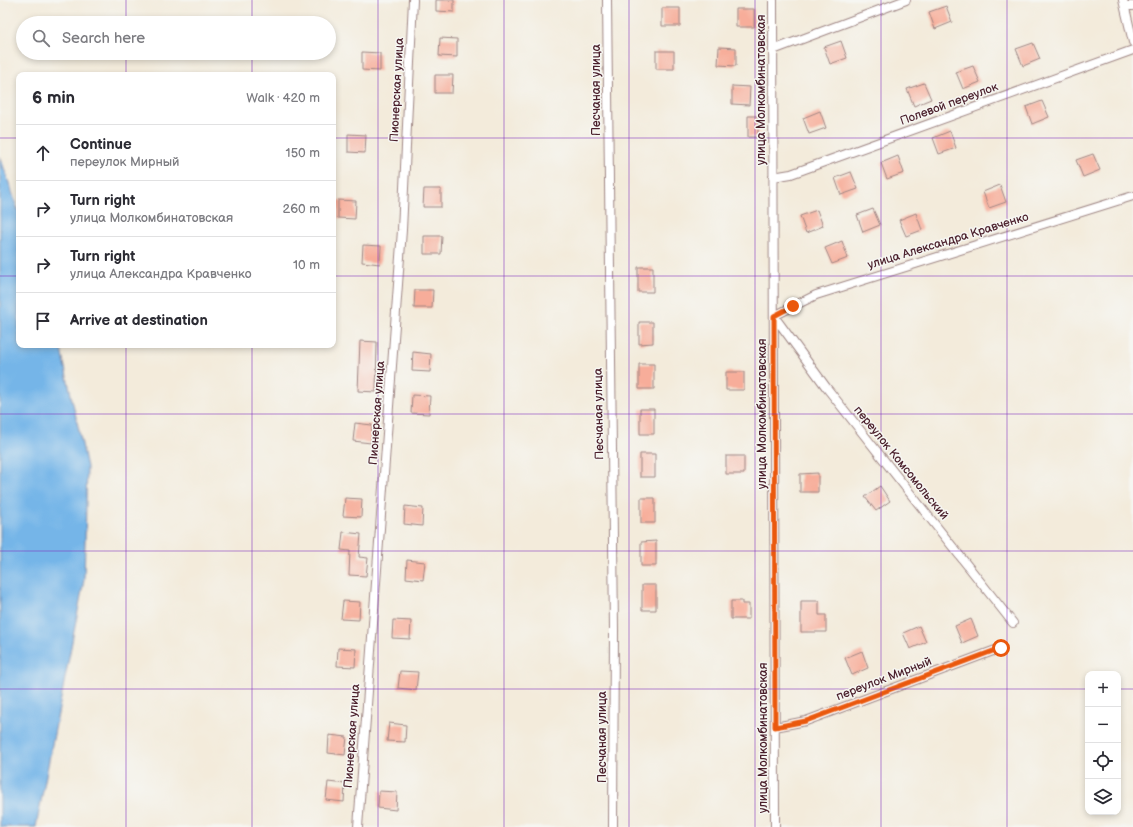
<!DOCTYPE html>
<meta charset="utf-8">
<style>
:root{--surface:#fff;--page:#f2f2f3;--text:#2b2b33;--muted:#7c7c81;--line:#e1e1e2}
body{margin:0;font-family:"Balsamiq Sans",sans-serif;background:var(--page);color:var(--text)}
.controls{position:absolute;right:12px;bottom:12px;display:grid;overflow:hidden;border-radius:8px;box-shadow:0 2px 6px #0003}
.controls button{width:36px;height:36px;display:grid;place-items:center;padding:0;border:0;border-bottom:1px solid var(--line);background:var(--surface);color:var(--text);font:20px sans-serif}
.stop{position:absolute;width:12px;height:12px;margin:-9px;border:3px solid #ea580c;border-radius:50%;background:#fff}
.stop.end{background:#ea580c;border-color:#fff;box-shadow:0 1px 4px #0008}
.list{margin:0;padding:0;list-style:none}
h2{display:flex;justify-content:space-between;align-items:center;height:52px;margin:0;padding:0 16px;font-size:17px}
h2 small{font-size:13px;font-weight:400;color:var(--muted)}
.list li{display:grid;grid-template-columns:26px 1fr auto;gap:12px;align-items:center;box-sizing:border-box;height:56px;padding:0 16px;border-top:1px solid var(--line)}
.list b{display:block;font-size:15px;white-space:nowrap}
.list p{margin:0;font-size:13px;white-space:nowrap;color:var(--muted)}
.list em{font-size:13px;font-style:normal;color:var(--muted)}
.icon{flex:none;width:22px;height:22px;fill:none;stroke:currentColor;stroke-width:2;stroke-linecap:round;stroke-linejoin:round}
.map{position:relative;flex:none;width:1133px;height:827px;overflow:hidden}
.search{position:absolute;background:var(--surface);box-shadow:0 2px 6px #0003;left:16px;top:16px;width:320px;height:44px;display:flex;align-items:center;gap:10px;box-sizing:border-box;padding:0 14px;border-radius:22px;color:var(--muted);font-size:15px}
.panel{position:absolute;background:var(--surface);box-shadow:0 2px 6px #0003;left:16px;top:72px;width:320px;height:276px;border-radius:8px}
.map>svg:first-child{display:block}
.water{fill:#74b5e8;stroke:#5f6a8a}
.building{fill:#f7ad9a}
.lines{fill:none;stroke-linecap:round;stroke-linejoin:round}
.minor-casing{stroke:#9e8583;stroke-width:10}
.minor{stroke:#fff;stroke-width:8}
.route{stroke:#ea580c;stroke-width:5}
.grid{fill:none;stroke:#7b2cbf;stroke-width:1;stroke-opacity:0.55}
.labels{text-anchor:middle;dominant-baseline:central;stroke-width:3;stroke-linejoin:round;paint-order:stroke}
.street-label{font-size:12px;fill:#4a1f2b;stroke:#f6f6f2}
</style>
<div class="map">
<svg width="1133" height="827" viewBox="0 0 1133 827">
<rect width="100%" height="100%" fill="#f6f6f2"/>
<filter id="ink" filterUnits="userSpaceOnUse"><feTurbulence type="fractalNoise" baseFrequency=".025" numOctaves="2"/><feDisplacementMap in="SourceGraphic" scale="8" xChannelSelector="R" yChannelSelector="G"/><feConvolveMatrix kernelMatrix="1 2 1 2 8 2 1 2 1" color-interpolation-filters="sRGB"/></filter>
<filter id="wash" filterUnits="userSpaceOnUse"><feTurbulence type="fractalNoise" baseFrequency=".012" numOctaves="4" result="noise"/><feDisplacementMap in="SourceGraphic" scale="16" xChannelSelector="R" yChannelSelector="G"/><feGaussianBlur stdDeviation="0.9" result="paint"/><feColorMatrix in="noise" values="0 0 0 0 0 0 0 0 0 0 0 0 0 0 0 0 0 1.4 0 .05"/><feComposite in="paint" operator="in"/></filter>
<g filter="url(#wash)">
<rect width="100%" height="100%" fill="#f3ebdb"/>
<path class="water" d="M0 156 19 213V345H60L87 467 84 580 36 827H0Z"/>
<g id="blocks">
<path class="building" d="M436 0H454V12L436 11Z
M946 6 952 22 935 29 929 12Z
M662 8H680V26H662Z
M736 9H754V27H736Z
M440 38 457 39V57L439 56Z
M841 41 847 58 830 64 824 47Z
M1033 43 1040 59 1023 66 1016 49Z
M719 47 736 48V66L718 65Z
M656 51H674V69H656Z
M362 52 380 53V71L362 70Z
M973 66 980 82 963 89 956 72Z
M435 75H453L452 93H435Z
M924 83 931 99 914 106 907 89Z
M732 86 750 87 749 105 732 104Z
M1042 101 1049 117 1032 124 1026 107Z
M820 111 826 128 809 134 803 118Z
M748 116H758V137H748Z
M950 131 956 148 939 154 933 138Z
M348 134 366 135 365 153 348 152Z
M1093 154 1100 170 1083 177 1076 160Z
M898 156 904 173 887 179 881 163Z
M851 172 858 189 841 195 835 178Z
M1000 185 1006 202 989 208 983 192Z
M424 189H441V207H423Z
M338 200 356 201 355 219 338 218Z
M873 209 880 225 863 232 857 215Z
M817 210 823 226 806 233 800 216Z
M916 213 922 230 906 236 899 220Z
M424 236H442L441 254H424Z
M842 241 848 258 832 264 825 248Z
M363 245 381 246 380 264 362 262Z
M638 267H653V292H638Z
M415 290H433L432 308H414Z
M639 322H653V343L639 344Z
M360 341 377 342 376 392 358 391Z
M413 352 431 354 430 372 412 371Z
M639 364H654V389H639Z
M726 372H744V390H726Z
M412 395 430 396 429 414 411 413Z
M640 409H654V434H640Z
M355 423 372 425 371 443 353 441Z
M640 454H655V477H640Z
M726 456H744V474H726Z
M818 473V492H800V474Z
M880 486 890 501 876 511 865 497Z
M345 498 362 499 361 517 343 516Z
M641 498H655V523H641Z
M405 506 423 508 422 526 404 524Z
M343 532 361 534 359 557 368 558 366 576 349 575 350 551 341 550Z
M656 541V566H641V542Z
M407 560 425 562 423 580 406 578Z
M642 585H656V610H642Z
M343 601 360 602 359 620 341 619Z
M731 601H742V604H749V619H731Z
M801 601H819V615H826V632H801Z
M971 619 978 636 962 643 955 626Z
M393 620 411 621 410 639 392 638Z
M919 626 926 642 910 649 903 633Z
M338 648 356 649 355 667 337 666Z
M862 651 868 668 852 675 845 658Z
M400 671 418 672 416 690 398 688Z
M389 723 406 725 405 742 387 741Z
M329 735 347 737 345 755 328 753Z
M328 782 345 784 344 802 326 800Z
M379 791 397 792 396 810 378 808Z"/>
</g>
</g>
<g filter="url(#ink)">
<use href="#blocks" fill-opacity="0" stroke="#9e8583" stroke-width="1"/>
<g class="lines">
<g class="minor-casing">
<path id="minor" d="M607 0 614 630 613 827
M773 0 775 827
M1123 0 1133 42
M1125 6H1133
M773 50 906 0
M773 177 791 174 1133 50
M1013 623 826 387 774 316 816 295 1133 196
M775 727 806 721 1001 648
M358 827 402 230 413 0"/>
</g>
<use href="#minor" class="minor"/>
</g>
</g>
<g class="lines" filter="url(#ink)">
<path class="route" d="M793 306 774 316 775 727 806 721 1001 648"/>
</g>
<path class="grid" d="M126 0V23M252 0V23M378 0V827M504 0V827M629 0V827M755 0V827M881 0V827M1007 0V827M126 53V75M252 53V75M0 138H19M333 138H1133M0 276H19M333 276H1133M126 345V827M252 345V827M0 414H1133M0 551H1133M0 689H1088M1118 689H1133"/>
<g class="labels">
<g class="street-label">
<text transform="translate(397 90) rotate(-87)">Пионерская улица</text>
<text transform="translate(596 90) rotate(-90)">Песчаная улица</text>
<text transform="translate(761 90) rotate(-90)">улица Молкомбинатовская</text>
<text transform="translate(949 104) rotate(-20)">Полевой переулок</text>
<text transform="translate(948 241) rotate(-17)">улица Александра Кравченко</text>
<text transform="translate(377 413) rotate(-86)">Пионерская улица</text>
<text transform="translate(599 414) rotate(-91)">Песчаная улица</text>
<text transform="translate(762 414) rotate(-90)">улица Молкомбинатовская</text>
<text transform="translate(901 463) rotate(51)">переулок Комсомольский</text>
<text transform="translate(884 679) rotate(-21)">переулок Мирный</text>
<text transform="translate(352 736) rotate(-86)">Пионерская улица</text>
<text transform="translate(602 737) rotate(-90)">Песчаная улица</text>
<text transform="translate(763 738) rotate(-90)">улица Молкомбинатовская</text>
</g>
</g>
</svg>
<div class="controls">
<button>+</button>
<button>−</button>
<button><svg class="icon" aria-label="locate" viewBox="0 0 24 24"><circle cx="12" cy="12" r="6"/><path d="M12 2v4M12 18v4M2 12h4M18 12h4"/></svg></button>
<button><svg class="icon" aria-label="layers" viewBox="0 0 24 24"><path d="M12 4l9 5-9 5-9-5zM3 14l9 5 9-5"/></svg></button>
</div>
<div class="stop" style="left:1001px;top:648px"></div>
<div class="stop end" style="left:793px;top:306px"></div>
<div class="search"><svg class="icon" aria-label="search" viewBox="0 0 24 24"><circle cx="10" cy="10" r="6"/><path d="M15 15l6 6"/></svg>Search here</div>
<section class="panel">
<h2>6 min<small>Walk · 420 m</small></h2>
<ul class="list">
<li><svg class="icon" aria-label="ahead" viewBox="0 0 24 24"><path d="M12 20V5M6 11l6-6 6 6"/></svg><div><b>Continue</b><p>переулок Мирный</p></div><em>150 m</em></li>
<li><svg class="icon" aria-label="right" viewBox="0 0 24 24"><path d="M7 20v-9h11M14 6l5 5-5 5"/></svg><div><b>Turn right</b><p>улица Молкомбинатовская</p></div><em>260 m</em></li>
<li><svg class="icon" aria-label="right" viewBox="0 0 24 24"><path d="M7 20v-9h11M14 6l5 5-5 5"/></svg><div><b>Turn right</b><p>улица Александра Кравченко</p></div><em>10 m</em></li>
<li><svg class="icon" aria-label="arrive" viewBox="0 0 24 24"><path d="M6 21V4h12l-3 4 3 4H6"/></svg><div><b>Arrive at destination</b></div></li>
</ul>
</section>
</div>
